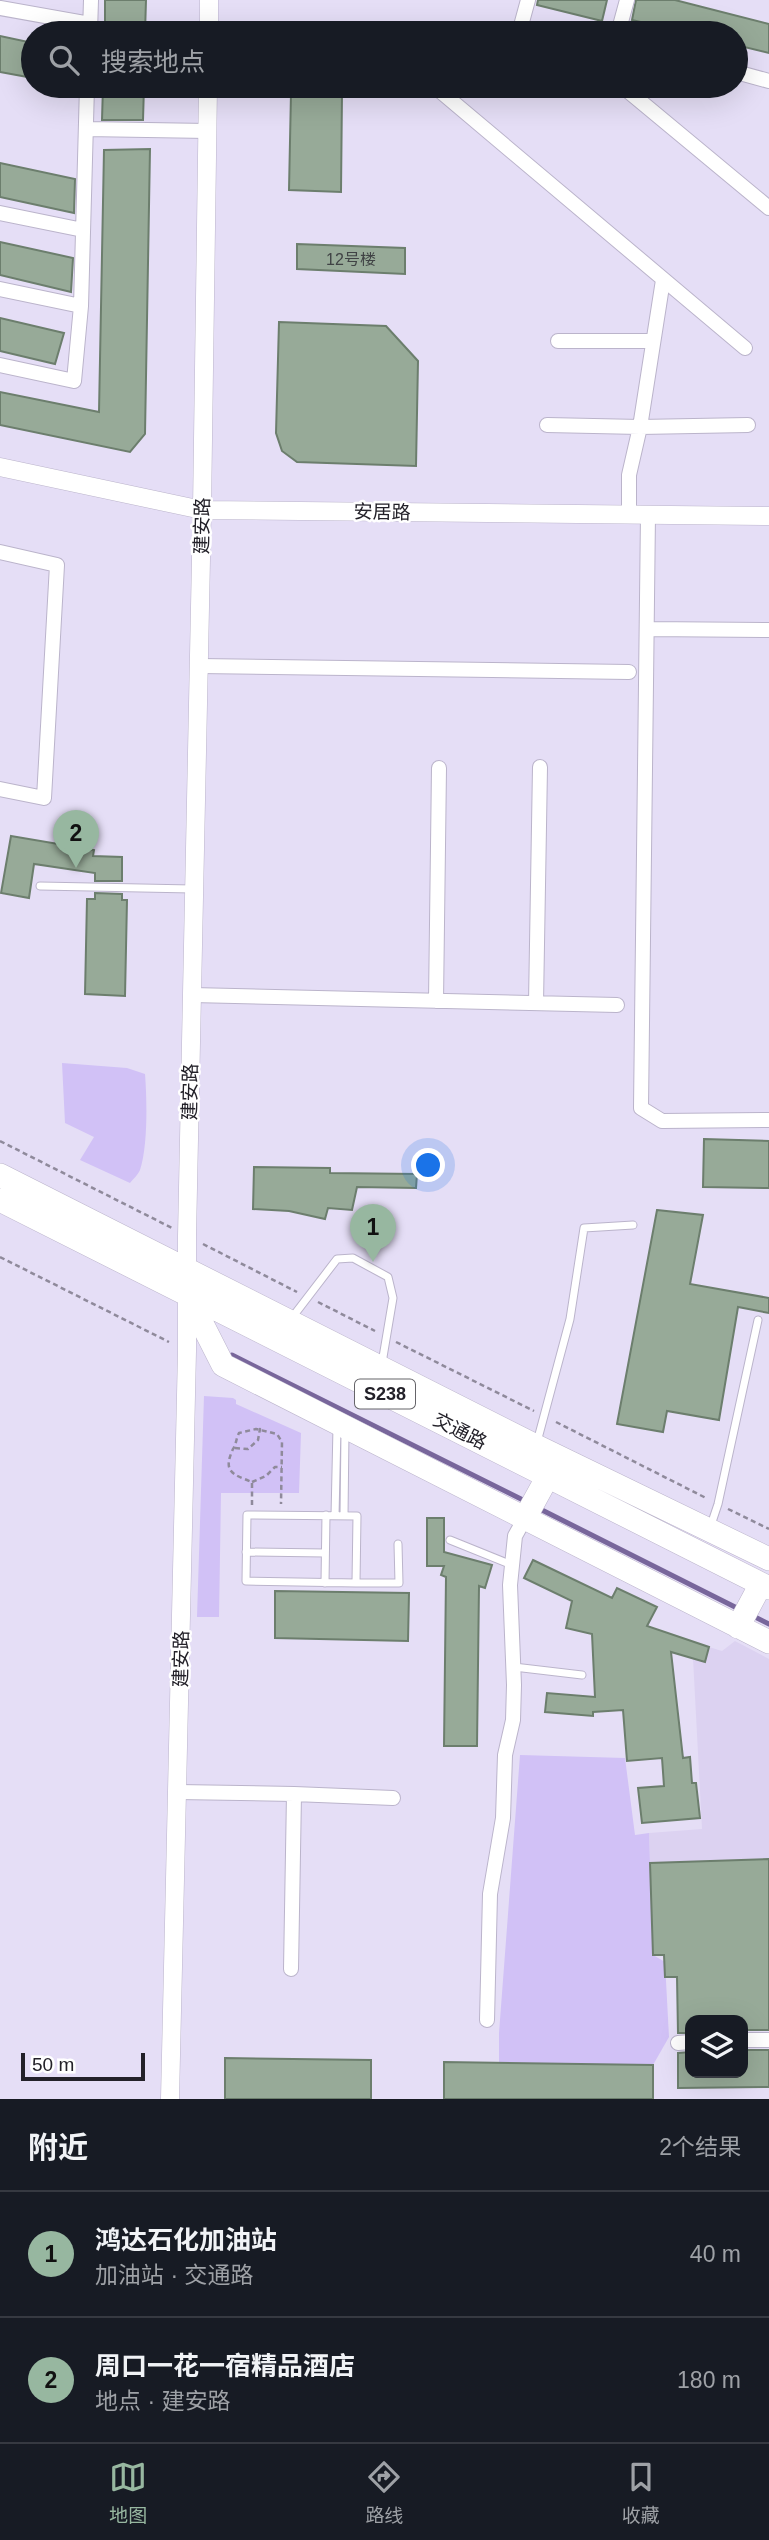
<!DOCTYPE html>
<html lang="zh">
<meta charset="utf-8">
<style>
:root{--surface:#171b24;--page:#242831;--text:#f1f3f6;--muted:#9ea1a6;--line:#363941;--accent:#97b7a0}
body{margin:0;font-family:Helvetica,"Noto Sans SC",sans-serif;background:var(--page);color:var(--text)}
.controls{position:absolute;right:21px;bottom:21px;display:grid;overflow:hidden;border-radius:14px;box-shadow:0 7px 28px #0002}
.controls button{width:63px;height:63px;display:grid;place-items:center;padding:0;border:0;border-bottom:2px solid var(--line);background:var(--surface);color:var(--text);font:35px sans-serif}
.scale{position:absolute;left:21px;bottom:18px;width:124px;box-sizing:border-box;padding-left:7px;border:4px solid #232129;border-top:0;font-size:19px;line-height:24px;white-space:nowrap;color:#232129;-webkit-text-stroke:5px #fff;paint-order:stroke}
.you{position:absolute;left:429px;top:1166px;width:24px;height:24px;margin:-18px;border:5px solid #fff;border-radius:50%;background:#1a73e8;box-shadow:0 0 0 10px #1a73e833}
.badge{display:grid;place-items:center;width:46px;height:46px;border-radius:50%;background:var(--accent);color:#111;font-size:23px;font-weight:700}
.pin{position:absolute;translate:-50% -58px;filter:drop-shadow(0 2px 4px #0008)}
.pin::after{content:'';position:absolute;top:37px;width:24px;height:21px;background:inherit;clip-path:polygon(0 0,100% 0,50% 100%)}
.list{margin:0;padding:0;list-style:none}
h2{display:flex;justify-content:space-between;align-items:center;height:91px;margin:0;padding:0 28px;font-size:30px}
h2 small{font-size:23px;font-weight:400;color:var(--muted)}
.list li{display:grid;grid-template-columns:46px 1fr auto;gap:21px;align-items:center;box-sizing:border-box;height:126px;padding:0 28px;border-top:2px solid var(--line)}
.list b{display:block;font-size:26px;white-space:nowrap}
.list p{margin:0;font-size:23px;white-space:nowrap;color:var(--muted)}
.list em{font-size:23px;font-style:normal;color:var(--muted)}
.icon{flex:none;width:38px;height:38px;fill:none;stroke:currentColor;stroke-width:2;stroke-linecap:round;stroke-linejoin:round}
.map{position:relative;flex:none;width:769px;height:2099px;overflow:hidden}
.search{position:absolute;background:var(--surface);box-shadow:0 7px 28px #0002;left:21px;right:21px;top:21px;height:77px;display:flex;align-items:center;gap:18px;box-sizing:border-box;padding:0 24px;border-radius:38px;color:var(--muted);font-size:26px}
.sheet{height:343px;background:var(--surface)}
nav{display:flex;justify-content:space-around;align-items:center;box-sizing:border-box;height:98px;border-top:2px solid var(--line);background:var(--surface);font-size:19px;color:var(--muted)}
nav a{display:grid;justify-items:center;gap:4px}
nav .on{color:var(--accent)}
.map>svg:first-child{display:block}
.built{fill:#dcd2f1}
.green{fill:#d1c1f6}
.lines{fill:none;stroke-linecap:round;stroke-linejoin:round}
.stream{stroke:#78669b;stroke-width:5}
.building{fill:#97aa98;stroke:#6c7e6d;stroke-width:2}
.service-casing{stroke:#bbb4cb;stroke-width:9}
.minor-casing{stroke:#bbb4cb;stroke-width:16}
.tertiary-casing{stroke:#bbb4cb;stroke-width:19}
.primary-casing{stroke:#bbb4cb;stroke-width:24}
.path{stroke:#8f8a9b;stroke-width:2.5;stroke-dasharray:5 3.5;stroke-linecap:butt}
.service{stroke:#fff;stroke-width:7}
.minor{stroke:#fff;stroke-width:14}
.tertiary{stroke:#fff;stroke-width:18}
.primary{stroke:#fff;stroke-width:23}
.labels{text-anchor:middle;dominant-baseline:central;stroke-width:5;stroke-linejoin:round;paint-order:stroke}
.number-label{font-size:16px;fill:#404345}
.shield{fill:#fff;stroke:#656469;stroke-width:2}
.shield-label{font-size:18px;font-weight:bold;fill:#232129}
.street-label{font-size:19px;fill:#232129;stroke:#fff}
</style>
<div class="map">
<svg width="769" height="2099" viewBox="0 0 769 2099">
<rect width="100%" height="100%" fill="#e5def6"/>
<path class="built" d="M735 1641 769 1659V1951L653 1955 649 1833 702 1829 693 1658 705 1662 709 1647 722 1651Z"/>
<path class="green" d="M62 1063 127 1068 145 1074C147 1099 148 1146 140 1170 138 1175 133 1179 130 1183L80 1160 94 1137 65 1123Z
M204 1396 233 1398 236 1400V1404L301 1433 299 1493H221L219 1617H197Z
M520 1755 625 1758 635 1835 649 1833 653 1955 665 1962 669 2037 653 2065 499 2063V2033Z"/>
<g class="lines">
<path class="stream" d="M232 1355 527 1502
M538 1508 739 1609
M751 1615 769 1624"/>
</g>
<path class="building" d="M105 0H146L145 33H105Z
M538 0H607L602 21 537 5Z
M636 0H675L769 24V53L736 45V33H687L632 20Z
M0 36 33 43V78L0 72Z
M103 86H144L143 120H102Z
M291 93H342L341 192 289 190Z
M150 149 145 434 130 452 0 425V392L99 412 104 150Z
M0 163 75 179 74 213 0 197Z
M0 242 73 258 71 292 0 275Z
M297 244 405 248V274L297 269Z
M0 318 64 333 55 364 0 351Z
M279 322 386 326 418 361 416 466 297 462 282 451 276 433Z
M11 836 94 850 93 856 122 857V881H95V873L34 864 29 898 1 893Z
M95 893 122 894V900H127L125 996 85 994 87 899H95Z
M704 1139 769 1141V1188L703 1187Z
M254 1167 330 1168V1173L417 1174 416 1188 357 1187 352 1210 328 1208 325 1219 289 1211 253 1209Z
M657 1210 703 1215 690 1284 769 1298V1313L738 1307 719 1420 667 1411 663 1432 617 1424Z
M427 1518H444V1552L492 1565 485 1588 479 1586 477 1746H444L446 1577 441 1575 444 1566H427Z
M533 1560 612 1598 617 1588 657 1607 647 1626 709 1647 705 1662 671 1652 683 1758 690 1757 692 1783H696L700 1818 642 1823 638 1788 664 1786 662 1758 627 1761 623 1710 593 1712V1716L545 1712 547 1693 595 1697 592 1634 566 1628 572 1601 524 1578Z
M275 1591 409 1593 408 1641 275 1638Z
M769 1859V2030H743V2020H690V2033H678L677 1977H665L664 1955H653L650 1863Z
M743 2050H769V2087L678 2088V2053L690 2052V2073H743Z
M225 2058 371 2060V2099H225Z
M444 2062 653 2065V2099H444Z"/>
<g class="lines">
<g class="service-casing">
<path id="service" d="M40 886 192 889
M291 1319 337 1259 353 1258 388 1277 393 1298 382 1363
M537 1442 570 1319 584 1228 633 1225
M247 1515 357 1516 356 1583 246 1581Z
M335 1516 337 1427
M344 1516 345 1432
M710 1528 718 1504 758 1320
M450 1540 512 1565
M246 1552 325 1553
M325 1583 326 1515
M356 1583H399L398 1544
M514 1667 582 1675"/>
</g>
<g class="minor-casing">
<path id="minor" d="M0 8 90 24
M90 32 91 0
M519 33 528 0
M618 33 627 0
M736 72 769 81
M434 86 745 348
M622 86 769 208
M86 129 208 131
M0 213 83 230
M0 289 81 306
M558 341H652
M0 365 74 381 81 306 87 86
M547 425 640 427 748 425
M648 514 641 1108 662 1121 769 1120
M629 515V475L640 427 663 280
M0 552 57 565 44 798 0 789
M647 629 769 630
M199 666 629 672
M192 995 617 1005
M436 1001 439 768
M536 1003 540 767
M178 1792 294 1794 291 1969
M294 1794 393 1798
M487 2020 490 1894 503 1818 505 1755 513 1720 514 1685 510 1585 515 1536 525 1518
M743 2040H769
M678 2043 690 2042"/>
</g>
<g class="tertiary-casing">
<path id="tertiary" d="M209 33V0
M0 467 202 510 769 516
M170 2099 187 1351V1236L202 510 208 86"/>
</g>
<g class="primary-casing">
<path id="primary" d="M0 1175 536 1446 769 1559
M0 1200 769 1588
M187 1294 223 1365 769 1642
M525 1518 548 1476
M738 1627 761 1584"/>
</g>
<path class="path" d="M0 1141 172 1228
M203 1244 297 1292
M0 1257 169 1342
M318 1302 375 1331
M396 1342 534 1411
M556 1422 706 1498
M235 1448 248 1449 258 1440 260 1429V1431
M252 1482 266 1476 275 1467H282
M252 1505V1482C231 1474 223 1471 233 1449 236 1445 236 1439 239 1433L256 1429 277 1434 282 1442 281 1504
M728 1509 769 1529"/>
<use href="#service" class="service"/>
<use href="#minor" class="minor"/>
<use href="#tertiary" class="tertiary"/>
<use href="#primary" class="primary"/>
</g>
<g class="labels">
<g class="number-label">
<text x="351" y="259">12号楼</text>
</g>
<rect class="shield" x="355" y="1379.5" width="60" height="29" rx="5"/>
<g class="shield-label">
<text x="385" y="1394">S238</text>
</g>
<g class="street-label">
<text transform="translate(382 512) rotate(1)">安居路</text>
<text transform="translate(202 526) rotate(-89)">建安路</text>
<text transform="translate(190 1092) rotate(-89)">建安路</text>
<text transform="translate(460 1431) rotate(27)">交通路</text>
<text transform="translate(181 1659) rotate(-89)">建安路</text>
</g>
</g>
</svg>
<div class="controls">
<button><svg class="icon" aria-label="layers" viewBox="0 0 24 24"><path d="M12 4l9 5-9 5-9-5zM3 14l9 5 9-5"/></svg></button>
</div>
<div class="scale">50 m</div>
<div class="you"></div>
<div class="pin badge" style="left:373px;top:1262px">1</div>
<div class="pin badge" style="left:76px;top:868px">2</div>
<div class="search"><svg class="icon" aria-label="search" viewBox="0 0 24 24"><circle cx="10" cy="10" r="6"/><path d="M15 15l6 6"/></svg>搜索地点</div>
</div>
<section class="sheet">
<h2>附近<small>2个结果</small></h2>
<ul class="list">
<li><span class="badge">1</span><div><b>鸿达石化加油站</b><p>加油站 · 交通路</p></div><em>40 m</em></li>
<li><span class="badge">2</span><div><b>周口一花一宿精品酒店</b><p>地点 · 建安路</p></div><em>180 m</em></li>
</ul>
</section>
<nav>
<a class="on"><svg class="icon" aria-label="map" viewBox="0 0 24 24"><path d="M3 6l6-2 6 2 6-2v14l-6 2-6-2-6 2zM9 4v14M15 6v14"/></svg>地图</a>
<a><svg class="icon" aria-label="directions" viewBox="0 0 24 24"><path d="M12 3l9 9-9 9-9-9zM9 14v-3h6M13 9l2 2-2 2"/></svg>路线</a>
<a><svg class="icon" aria-label="saved" viewBox="0 0 24 24"><path d="M7 4h10v16l-5-4-5 4z"/></svg>收藏</a>
</nav>
